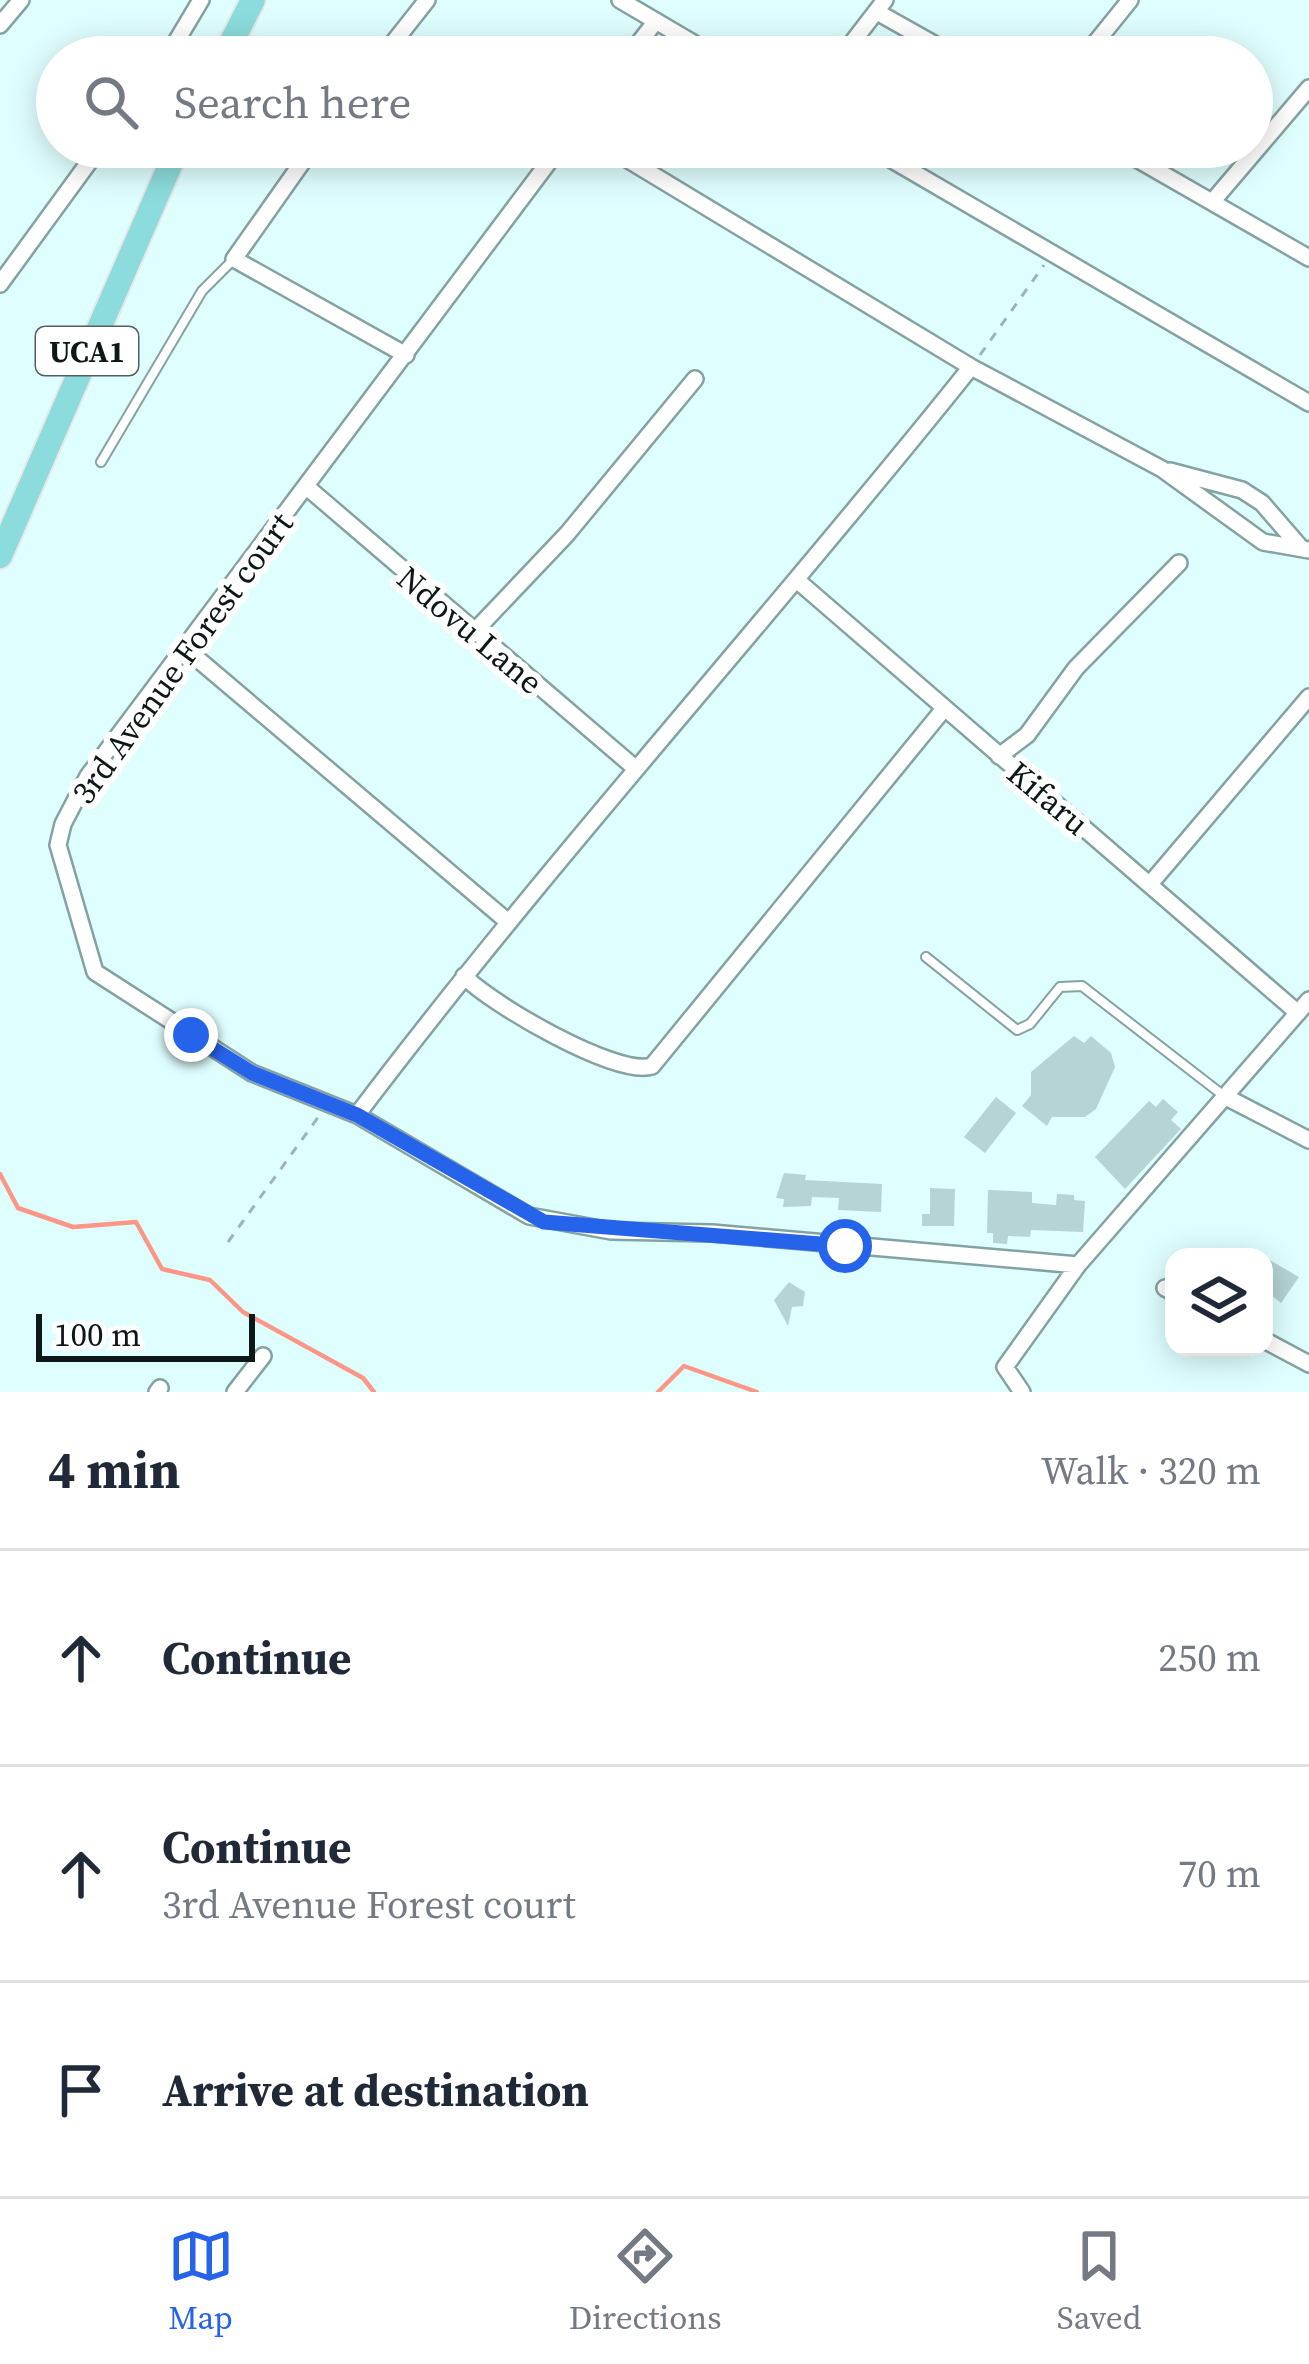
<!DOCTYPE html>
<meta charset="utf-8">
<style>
:root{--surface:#fff;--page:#f6f6f7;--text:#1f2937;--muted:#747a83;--line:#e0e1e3;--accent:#2563eb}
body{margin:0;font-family:"Source Serif 4",serif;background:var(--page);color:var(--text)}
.controls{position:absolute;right:36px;bottom:36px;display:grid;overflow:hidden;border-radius:24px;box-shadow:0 6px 30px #0003}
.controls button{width:108px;height:108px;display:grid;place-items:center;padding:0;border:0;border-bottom:3px solid var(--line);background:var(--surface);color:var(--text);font:60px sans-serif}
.scale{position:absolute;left:36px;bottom:30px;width:219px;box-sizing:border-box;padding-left:12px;border:6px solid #0c1717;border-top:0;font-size:33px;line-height:42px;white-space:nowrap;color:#0c1717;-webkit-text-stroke:9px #fff;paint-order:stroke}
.stop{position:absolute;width:36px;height:36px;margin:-27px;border:9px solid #2563eb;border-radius:50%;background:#fff}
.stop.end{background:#2563eb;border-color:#fff;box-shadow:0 3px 12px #0008}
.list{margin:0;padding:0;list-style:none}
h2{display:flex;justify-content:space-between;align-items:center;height:156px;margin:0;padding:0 48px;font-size:51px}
h2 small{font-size:39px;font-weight:400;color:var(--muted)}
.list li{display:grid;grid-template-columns:78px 1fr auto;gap:36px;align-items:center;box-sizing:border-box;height:216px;padding:0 48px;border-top:3px solid var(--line)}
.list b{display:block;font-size:45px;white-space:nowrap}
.list p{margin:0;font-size:39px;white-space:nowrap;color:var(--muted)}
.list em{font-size:39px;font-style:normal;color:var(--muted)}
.icon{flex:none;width:66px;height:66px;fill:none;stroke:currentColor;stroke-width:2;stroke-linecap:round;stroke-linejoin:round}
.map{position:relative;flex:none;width:1309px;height:1392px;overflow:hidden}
.search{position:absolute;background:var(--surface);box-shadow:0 6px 30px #0003;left:36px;right:36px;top:36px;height:132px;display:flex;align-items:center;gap:30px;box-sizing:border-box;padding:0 42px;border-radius:66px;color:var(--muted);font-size:45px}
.sheet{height:804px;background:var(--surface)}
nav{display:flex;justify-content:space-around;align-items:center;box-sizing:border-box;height:168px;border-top:3px solid var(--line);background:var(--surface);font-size:33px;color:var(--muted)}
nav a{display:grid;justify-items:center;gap:6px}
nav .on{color:var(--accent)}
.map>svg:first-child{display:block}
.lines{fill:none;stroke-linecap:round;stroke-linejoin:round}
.stream{stroke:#fc9687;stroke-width:4.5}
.building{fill:#b5d4d3}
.service-casing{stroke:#85a2a2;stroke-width:12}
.minor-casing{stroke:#85a2a2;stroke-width:20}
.primary-casing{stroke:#e7e8e8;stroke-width:28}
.path{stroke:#9bb4b4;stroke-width:3;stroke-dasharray:9 9;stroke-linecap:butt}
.service{stroke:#fff;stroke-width:8}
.minor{stroke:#fff;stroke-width:15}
.primary{stroke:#8cdcdd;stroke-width:24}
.route{stroke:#2563eb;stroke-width:15}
.labels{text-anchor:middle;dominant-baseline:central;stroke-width:12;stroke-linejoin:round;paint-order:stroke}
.shield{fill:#fff;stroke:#555d5d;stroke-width:3}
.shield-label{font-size:30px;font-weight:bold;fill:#0c1717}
.street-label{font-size:33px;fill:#0c1717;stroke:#fff}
</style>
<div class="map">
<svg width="1309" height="1392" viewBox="0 0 1309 1392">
<rect width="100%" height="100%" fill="#dffffe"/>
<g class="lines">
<path class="stream" d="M0 1174 18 1208 73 1227 136 1222 162 1269 210 1280 243 1312 363 1378 374 1392
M658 1392 684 1366 757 1392"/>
</g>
<path class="building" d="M1074 1036 1084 1043 1091 1036 1111 1053 1115 1067 1096 1109 1085 1117H1052L1047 1126 1022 1106 1031 1095V1072Z
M996 1097 1016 1113 985 1153 964 1137Z
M1163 1099 1178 1112 1171 1120 1181 1129 1125 1189 1095 1157 1149 1101 1156 1107Z
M784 1173 806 1175 805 1180 882 1184 881 1212 838 1210 839 1198 812 1197 811 1206 783 1207 784 1199 776 1198Z
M930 1188 955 1189 954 1226H922V1214H930Z
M988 1190 1032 1192V1203L1056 1205 1057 1194 1074 1195V1200L1085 1201 1083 1232 1031 1230 1030 1237 1008 1236 1007 1244 993 1243V1233H987Z
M1268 1259 1299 1277 1281 1303 1264 1290Z
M789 1282 805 1292 803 1306 792 1307 788 1326 774 1300Z"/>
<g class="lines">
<g class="service-casing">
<path id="service" d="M101 462 202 291 233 260
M926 957 1017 1030 1030 1024 1060 987 1082 986 1224 1096"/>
</g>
<g class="minor-casing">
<path id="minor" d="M620 0 717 57
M877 12 957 57
M0 25 21 0
M167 57 201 0
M382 57 427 0
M628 57 656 21
M841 57 885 0
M1084 57 1130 0
M313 147 234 259 406 355
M560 147 88 776 63 824 58 845 95 972 252 1073 357 1115 529 1216 611 1231 712 1233 1078 1265
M607 147 971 367 1162 469 1263 542 1309 550
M870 147 1309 403
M1116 147 1309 258
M1212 202 1309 88
M0 284 100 147
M1170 471 1242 490 1262 503 1301 548
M308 488 635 768
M799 582 1298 1013
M473 633 567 534 695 379
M187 650 507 921
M999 756 1027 735 1076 668 1179 563
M1150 884 1309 697
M464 976C491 1004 616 1077 652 1066L943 710
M1224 1096 1309 1140
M357 1115C552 857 770 619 971 367
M1165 1288 1174 1293
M1264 1340 1309 1364
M157 1392 160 1388
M235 1392 263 1356
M1022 1392 1005 1367 1078 1265 1309 1000"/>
</g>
<g class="primary-casing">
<path id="primary" d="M224 57 253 0
M0 556 178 147"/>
</g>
<path class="path" d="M980 355 1044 265
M228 1242 319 1116"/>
<use href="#service" class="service"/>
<use href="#minor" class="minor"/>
<use href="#primary" class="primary"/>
</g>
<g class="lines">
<path class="route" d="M191 1035 252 1073 357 1115 544 1222 845 1246"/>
</g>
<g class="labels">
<rect class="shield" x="36" y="327" width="102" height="48" rx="9"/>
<g class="shield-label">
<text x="87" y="351">UCA1</text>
</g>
<g class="street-label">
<text transform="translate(470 630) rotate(40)">Ndovu Lane</text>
<text transform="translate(182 658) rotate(-54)">3rd Avenue Forest court</text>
<text transform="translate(1048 798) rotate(40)">Kifaru</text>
</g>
</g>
</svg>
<div class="controls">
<button><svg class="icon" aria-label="layers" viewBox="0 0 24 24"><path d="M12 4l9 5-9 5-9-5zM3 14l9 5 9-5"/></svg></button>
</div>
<div class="scale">100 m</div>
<div class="stop" style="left:845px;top:1246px"></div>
<div class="stop end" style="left:191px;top:1035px"></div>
<div class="search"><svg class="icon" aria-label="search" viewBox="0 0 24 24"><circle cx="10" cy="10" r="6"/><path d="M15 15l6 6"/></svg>Search here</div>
</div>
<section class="sheet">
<h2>4 min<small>Walk · 320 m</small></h2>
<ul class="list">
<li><svg class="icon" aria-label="ahead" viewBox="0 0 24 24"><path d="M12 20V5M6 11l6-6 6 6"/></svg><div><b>Continue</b></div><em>250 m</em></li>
<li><svg class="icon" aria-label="ahead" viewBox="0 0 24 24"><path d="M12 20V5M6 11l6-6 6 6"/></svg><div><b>Continue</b><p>3rd Avenue Forest court</p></div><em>70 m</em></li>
<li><svg class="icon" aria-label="arrive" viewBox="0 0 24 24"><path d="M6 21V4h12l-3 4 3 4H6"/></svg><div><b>Arrive at destination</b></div></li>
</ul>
</section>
<nav>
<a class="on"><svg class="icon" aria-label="map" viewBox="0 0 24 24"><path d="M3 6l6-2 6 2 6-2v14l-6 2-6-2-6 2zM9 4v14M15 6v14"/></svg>Map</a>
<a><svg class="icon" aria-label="directions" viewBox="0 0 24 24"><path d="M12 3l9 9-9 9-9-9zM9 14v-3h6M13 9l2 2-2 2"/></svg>Directions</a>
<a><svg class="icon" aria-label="saved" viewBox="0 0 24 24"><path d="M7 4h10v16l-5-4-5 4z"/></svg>Saved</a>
</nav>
